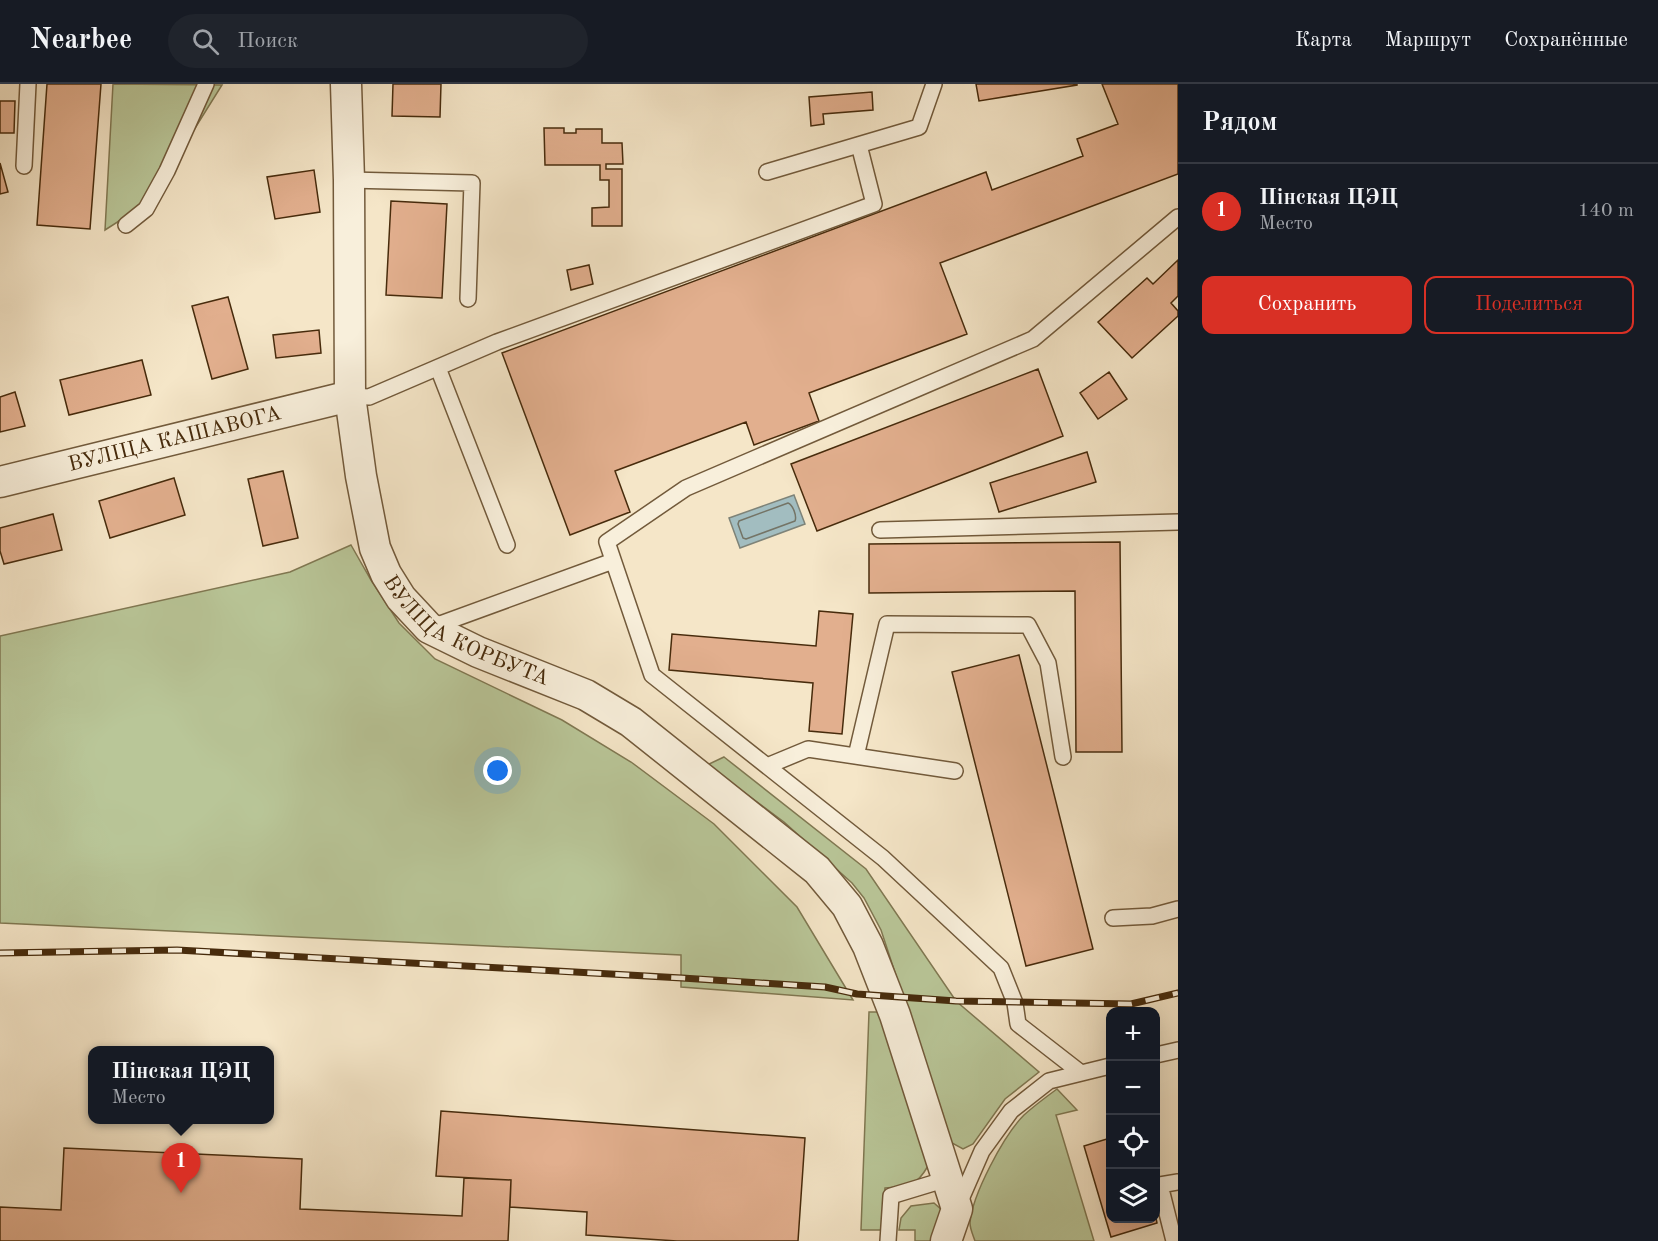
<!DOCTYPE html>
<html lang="ru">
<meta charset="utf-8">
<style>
:root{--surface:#171b24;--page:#20242c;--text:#f1f3f6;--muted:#9ea1a6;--line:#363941;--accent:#d93025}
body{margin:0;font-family:"Old Standard TT",serif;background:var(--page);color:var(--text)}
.controls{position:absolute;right:18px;bottom:18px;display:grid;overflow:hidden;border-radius:12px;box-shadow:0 6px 24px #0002}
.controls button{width:54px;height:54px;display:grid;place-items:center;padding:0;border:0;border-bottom:2px solid var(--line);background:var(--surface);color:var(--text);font:30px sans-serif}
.you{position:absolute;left:498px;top:687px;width:21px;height:21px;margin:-15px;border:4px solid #fff;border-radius:50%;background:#1a73e8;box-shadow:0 0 0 9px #1a73e833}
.badge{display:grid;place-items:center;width:39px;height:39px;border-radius:50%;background:var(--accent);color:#fff;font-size:20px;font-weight:700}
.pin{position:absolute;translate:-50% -50px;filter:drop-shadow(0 2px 3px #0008)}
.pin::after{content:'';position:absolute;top:32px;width:21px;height:18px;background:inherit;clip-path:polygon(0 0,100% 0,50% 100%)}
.popup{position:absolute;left:88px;top:962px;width:186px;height:78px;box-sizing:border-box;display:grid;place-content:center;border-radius:12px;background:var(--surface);filter:drop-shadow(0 2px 4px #0005);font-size:20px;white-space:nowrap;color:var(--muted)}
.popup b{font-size:22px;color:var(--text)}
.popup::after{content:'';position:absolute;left:50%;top:100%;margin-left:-12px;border:12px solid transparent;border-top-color:var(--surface)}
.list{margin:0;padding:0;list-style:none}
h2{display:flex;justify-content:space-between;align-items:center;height:78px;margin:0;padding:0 24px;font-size:26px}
h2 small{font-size:20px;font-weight:400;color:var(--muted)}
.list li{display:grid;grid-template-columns:39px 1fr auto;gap:18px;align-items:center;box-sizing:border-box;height:96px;padding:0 24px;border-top:2px solid var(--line)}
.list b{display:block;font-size:22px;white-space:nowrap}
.list p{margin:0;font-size:20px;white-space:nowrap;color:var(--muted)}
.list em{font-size:20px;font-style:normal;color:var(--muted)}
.actions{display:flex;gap:12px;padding:18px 24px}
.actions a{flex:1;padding:14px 0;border:2px solid var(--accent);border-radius:12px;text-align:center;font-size:21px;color:var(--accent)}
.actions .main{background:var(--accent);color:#fff}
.icon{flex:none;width:33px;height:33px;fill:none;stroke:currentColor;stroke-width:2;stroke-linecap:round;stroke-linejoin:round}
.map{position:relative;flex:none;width:1178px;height:1157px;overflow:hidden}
header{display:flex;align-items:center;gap:36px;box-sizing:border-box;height:84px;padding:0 30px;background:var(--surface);border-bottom:2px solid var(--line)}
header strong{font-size:28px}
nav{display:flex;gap:33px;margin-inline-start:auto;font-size:21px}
.search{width:420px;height:54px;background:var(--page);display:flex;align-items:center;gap:15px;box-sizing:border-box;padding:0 21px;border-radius:33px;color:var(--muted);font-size:22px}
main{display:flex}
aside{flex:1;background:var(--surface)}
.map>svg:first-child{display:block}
.green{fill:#b9c698;stroke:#807852;stroke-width:1.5}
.water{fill:#a2bdc0;stroke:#7e8378;stroke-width:1.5}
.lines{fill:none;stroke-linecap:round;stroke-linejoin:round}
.shore{stroke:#747466;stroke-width:1.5}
.building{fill:#e2af8e;stroke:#472b0c;stroke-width:1.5}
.lane-casing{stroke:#725a3b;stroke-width:18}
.street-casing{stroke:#725a3b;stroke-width:33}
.lane{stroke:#f8efdb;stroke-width:15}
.street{stroke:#f8efdb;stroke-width:30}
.rail-casing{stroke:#472b0c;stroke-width:7}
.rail{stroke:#f8efdb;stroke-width:4.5;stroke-dasharray:14;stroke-linecap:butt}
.labels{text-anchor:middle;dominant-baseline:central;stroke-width:5;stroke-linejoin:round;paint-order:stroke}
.street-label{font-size:21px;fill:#472b0c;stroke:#f8efdb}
</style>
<header>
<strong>Nearbee</strong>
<div class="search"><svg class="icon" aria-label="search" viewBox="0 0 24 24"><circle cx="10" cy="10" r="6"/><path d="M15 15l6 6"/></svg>Поиск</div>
<nav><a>Карта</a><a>Маршрут</a><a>Сохранённые</a></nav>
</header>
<main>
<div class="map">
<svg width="1178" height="1157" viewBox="0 0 1178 1157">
<rect width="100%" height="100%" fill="#f5e6c8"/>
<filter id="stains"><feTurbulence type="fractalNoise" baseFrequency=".00333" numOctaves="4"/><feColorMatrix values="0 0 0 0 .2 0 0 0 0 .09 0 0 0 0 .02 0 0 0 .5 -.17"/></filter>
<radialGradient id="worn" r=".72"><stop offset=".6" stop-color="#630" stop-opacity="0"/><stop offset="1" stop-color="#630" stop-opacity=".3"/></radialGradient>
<path class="green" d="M113 0 222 1 149 118 105 146Z
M351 461 371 496 399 539 435 575 562 636 631 678 714 740 797 823 853 916 681 903V871L0 839V552L290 488Z
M724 673 866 785 956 917 1039 988 1005 1015 973 1060 963 1065 952 1059 944 1049 911 937 881 846 864 814 852 799 784 738 707 681Z
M869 928H880L928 1082C915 1104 909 1102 885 1104L882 1146H861Z
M1057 1005 1077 1026 1056 1031 1094 1157H975C973 1151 970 1145 970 1139 972 1111 1004 1051 1024 1031 1034 1022 1046 1013 1057 1005Z
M934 1119 943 1127 936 1157H915V1146H899L901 1134 911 1122Z"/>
<path class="water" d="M794 411 805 440 740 464 729 434Z"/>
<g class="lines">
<path class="shore" d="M788 419C793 421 797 432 795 437L746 455 743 454 738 440 739 437Z"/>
</g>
<path class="building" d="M47 0H101L90 145 37 141Z
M393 0H441L440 33 392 32Z
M976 0H1077V1L979 17Z
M1102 0H1178V90L940 179 967 250 809 309 819 337 754 361 746 338 615 387 630 428 570 451 502 269 986 88 992 106 1083 72 1077 55 1118 40Z
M872 8 873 26 823 30 824 40 811 42 809 13Z
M0 17H15L14 49H0Z
M544 44H564V49H576V45H602V59H622L623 80H606V85H622V142H592V124L609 123V96H600V81H545Z
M0 79 8 108 0 110Z
M314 86 320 128 275 135 267 93Z
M391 117 447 120 442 214 386 211Z
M1178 176V212L1171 219 1178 227V232L1132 274 1098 238 1147 194 1153 200Z
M589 181 593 200 571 206 567 186Z
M228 213 248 285 212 295 192 222Z
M319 246 321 269 276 274 273 251Z
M142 276 151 311 69 331 60 296Z
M1038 285 1063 352 817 447 791 380Z
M1109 288 1127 315 1098 335 1080 309Z
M15 308 25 342 0 348V313Z
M1087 368 1096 398 999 428 990 399Z
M283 387 298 454 263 462 248 395Z
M174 394 185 431 110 454 99 417Z
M53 430 62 466 4 480 0 467V444Z
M1120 458 1122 668H1076L1075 507 869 509V460Z
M819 527 853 530 842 650 809 647 813 599 669 586 672 550 816 562Z
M1019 571 1093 865 1026 882 952 588Z
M441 1027 805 1054 798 1157H677L586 1151 587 1128 510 1123 511 1096 436 1092Z
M1110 1054V1134H1156L1157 1139 1111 1153 1084 1062Z
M64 1064 302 1075 300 1125 462 1132 464 1094 511 1096 508 1157H0V1123L61 1126Z"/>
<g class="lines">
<g class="lane-casing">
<path id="lane" d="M24 82 28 0
M767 88 919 43 934 0
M349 96 472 99 468 215
M126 141 146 125 167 87 206 0
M438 284 507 461
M350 312 369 313 497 258 874 120 859 61
M880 446 1178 438
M432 543 613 477
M856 672 887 540 1028 541 1048 579 1063 673
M767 682 808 665 955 687
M1113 834 1152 832 1178 825
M1156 971 1178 966
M1081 989 1018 940 1015 919 1001 884 883 774 652 591 607 458 686 404 1033 255 1178 133
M958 1122 982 1067 1011 1027 1049 997 1110 982
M888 1157 891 1112 947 1095
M1174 1157 1160 1101 1178 1098"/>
</g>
<g class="street-casing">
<g id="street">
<path id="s1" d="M346 0 349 96 350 312 361 392 375 464 386 490 401 514 429 544 478 568 586 611 631 638 817 786 847 822 868 862 895 931 957 1125 946 1157"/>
<path id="s2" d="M0 398 350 312"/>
</g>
</g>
<use href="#lane" class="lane"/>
<use href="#street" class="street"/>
<g class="rail-casing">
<path id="rail" d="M0 869 177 866 682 894 825 903 857 910 956 917 1131 920 1178 909"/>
</g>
<use href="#rail" class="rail"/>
</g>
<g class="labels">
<g class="street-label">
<text stroke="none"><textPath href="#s2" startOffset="180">ВУЛІЦА КАШАВОГА</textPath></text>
<text stroke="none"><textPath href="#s1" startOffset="596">ВУЛІЦА КОРБУТА</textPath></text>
</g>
</g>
<rect width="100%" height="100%" filter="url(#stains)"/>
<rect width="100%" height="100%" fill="url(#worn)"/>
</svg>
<div class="controls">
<button>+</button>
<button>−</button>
<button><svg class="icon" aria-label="locate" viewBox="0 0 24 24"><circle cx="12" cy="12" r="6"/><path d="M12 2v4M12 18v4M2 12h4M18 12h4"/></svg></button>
<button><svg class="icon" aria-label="layers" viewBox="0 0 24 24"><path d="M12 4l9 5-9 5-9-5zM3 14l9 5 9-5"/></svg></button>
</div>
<div class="you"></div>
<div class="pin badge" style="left:181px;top:1109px">1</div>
<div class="popup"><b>Пінская ЦЭЦ</b>Место</div>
</div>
<aside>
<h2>Рядом<small></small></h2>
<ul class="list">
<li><span class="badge">1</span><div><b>Пінская ЦЭЦ</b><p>Место</p></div><em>140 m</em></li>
</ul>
<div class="actions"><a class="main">Сохранить</a><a>Поделиться</a></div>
</aside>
</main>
